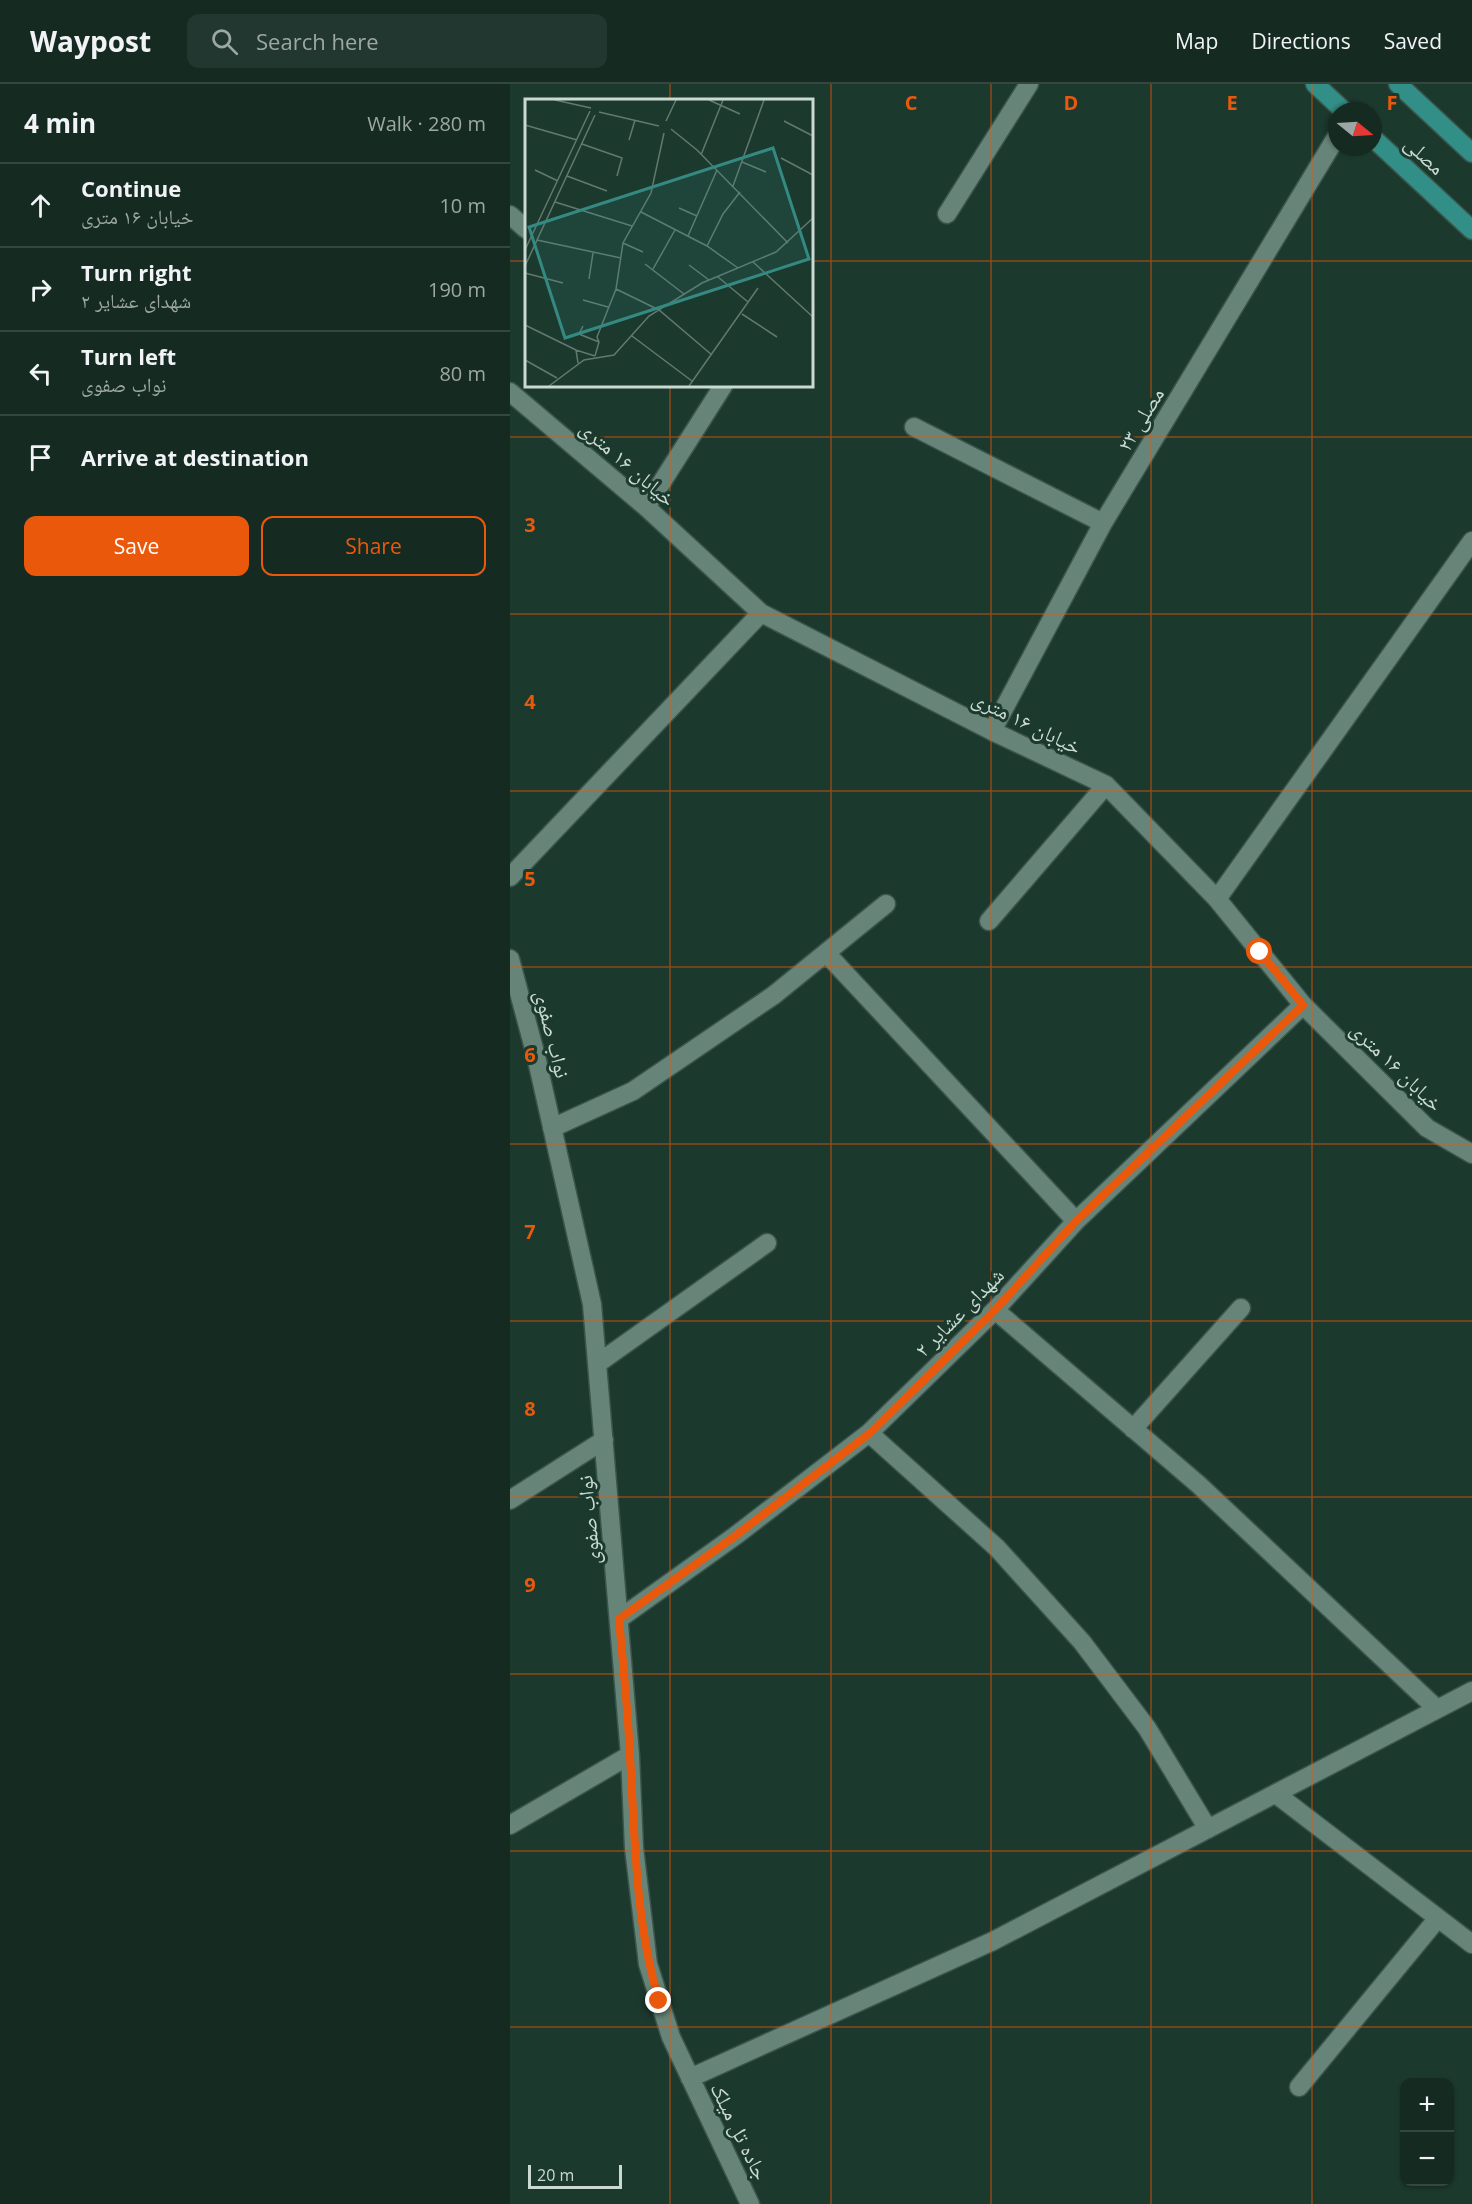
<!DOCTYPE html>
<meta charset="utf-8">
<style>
:root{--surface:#152b22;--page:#22372f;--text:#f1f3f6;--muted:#9da7a5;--line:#344740;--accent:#ea580c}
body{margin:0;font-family:"Open Sans","Noto Naskh Arabic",sans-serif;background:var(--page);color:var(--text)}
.controls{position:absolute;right:18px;bottom:18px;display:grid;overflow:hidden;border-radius:12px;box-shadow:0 2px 4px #0004}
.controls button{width:54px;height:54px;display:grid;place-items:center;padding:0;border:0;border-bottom:2px solid var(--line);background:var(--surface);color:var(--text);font:30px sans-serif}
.compass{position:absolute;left:818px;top:18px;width:54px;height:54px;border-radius:50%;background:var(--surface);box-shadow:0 2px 4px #0004;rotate:108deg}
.scale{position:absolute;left:18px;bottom:15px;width:94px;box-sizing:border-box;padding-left:6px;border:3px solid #cadad3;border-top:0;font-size:16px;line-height:21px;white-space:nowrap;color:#cadad3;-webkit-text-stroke:4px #1c392e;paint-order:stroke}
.stop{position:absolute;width:18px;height:18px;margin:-14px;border:4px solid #ea580c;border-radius:50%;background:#fff}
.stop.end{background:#ea580c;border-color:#fff;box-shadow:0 2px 6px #0008}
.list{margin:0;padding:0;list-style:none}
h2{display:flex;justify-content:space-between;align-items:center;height:78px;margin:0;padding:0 24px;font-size:26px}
h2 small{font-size:20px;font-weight:400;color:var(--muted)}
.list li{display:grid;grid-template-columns:39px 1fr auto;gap:18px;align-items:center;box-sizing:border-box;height:84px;padding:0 24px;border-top:2px solid var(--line)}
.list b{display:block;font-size:22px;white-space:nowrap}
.list p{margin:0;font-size:20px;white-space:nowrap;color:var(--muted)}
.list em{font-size:20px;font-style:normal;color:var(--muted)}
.actions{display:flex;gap:12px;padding:18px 24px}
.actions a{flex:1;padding:14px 0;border:2px solid var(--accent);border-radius:12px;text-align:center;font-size:21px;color:var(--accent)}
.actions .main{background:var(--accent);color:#fff}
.icon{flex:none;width:33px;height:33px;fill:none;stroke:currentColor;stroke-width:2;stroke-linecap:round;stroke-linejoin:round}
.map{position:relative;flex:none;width:962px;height:2120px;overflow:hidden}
header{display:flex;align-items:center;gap:36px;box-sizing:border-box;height:84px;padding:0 30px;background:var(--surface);border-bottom:2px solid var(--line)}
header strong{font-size:28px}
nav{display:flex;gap:33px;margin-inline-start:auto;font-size:21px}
.search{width:420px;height:54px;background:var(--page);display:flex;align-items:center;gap:15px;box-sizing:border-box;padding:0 21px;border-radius:12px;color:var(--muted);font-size:22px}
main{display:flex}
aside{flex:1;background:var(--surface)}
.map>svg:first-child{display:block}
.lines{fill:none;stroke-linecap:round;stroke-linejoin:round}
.minor-casing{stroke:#3b544b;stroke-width:21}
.major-casing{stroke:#3b544b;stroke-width:21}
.minor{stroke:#668578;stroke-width:18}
.major{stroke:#328f87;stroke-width:18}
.route{stroke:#ea580c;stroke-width:8}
.grid{fill:none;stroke:#e8590c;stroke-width:1.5;stroke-opacity:0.55}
.labels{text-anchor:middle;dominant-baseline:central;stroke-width:6;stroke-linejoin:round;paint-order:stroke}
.street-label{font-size:21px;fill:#cadad3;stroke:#1c392e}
.inset-road{fill:none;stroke:#627970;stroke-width:1.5}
.view{fill:#348a82;fill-opacity:0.15;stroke:#348a82;stroke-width:3}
.inset-edge{fill:none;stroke:#cadad3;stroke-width:3}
.grid-label{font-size:20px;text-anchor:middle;font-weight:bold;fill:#e8590c;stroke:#1c392e;stroke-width:6;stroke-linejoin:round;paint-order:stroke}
</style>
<header>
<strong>Waypost</strong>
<div class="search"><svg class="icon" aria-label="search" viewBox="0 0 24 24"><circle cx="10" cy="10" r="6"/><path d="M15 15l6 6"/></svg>Search here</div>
<nav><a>Map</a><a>Directions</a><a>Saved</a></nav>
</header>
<main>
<aside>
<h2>4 min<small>Walk · 280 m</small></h2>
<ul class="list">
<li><svg class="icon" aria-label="ahead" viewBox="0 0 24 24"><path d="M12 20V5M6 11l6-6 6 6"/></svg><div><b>Continue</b><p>خیابان ۱۶ متری</p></div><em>10 m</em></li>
<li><svg class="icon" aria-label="right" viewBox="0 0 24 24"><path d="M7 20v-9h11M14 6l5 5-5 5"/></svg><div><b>Turn right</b><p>شهدای عشایر ۲</p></div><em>190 m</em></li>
<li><svg class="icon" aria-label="left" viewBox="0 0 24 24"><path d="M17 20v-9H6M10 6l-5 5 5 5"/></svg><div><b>Turn left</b><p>نواب صفوی</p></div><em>80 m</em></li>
<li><svg class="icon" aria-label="arrive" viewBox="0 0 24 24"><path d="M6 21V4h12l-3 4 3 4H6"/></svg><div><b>Arrive at destination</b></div></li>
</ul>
<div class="actions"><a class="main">Save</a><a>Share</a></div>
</aside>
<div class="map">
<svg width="962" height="2120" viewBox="0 0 962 2120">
<rect width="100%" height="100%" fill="#1c392e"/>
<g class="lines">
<g class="minor-casing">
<path id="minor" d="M437 130 519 0
M0 131 16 145
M0 308 136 423 251 529 482 647 596 701 707 815 793 921 917 1044 962 1070
M404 343 593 439
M136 423 213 302
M482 647 593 439 827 52
M0 793 251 529
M707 815 962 457
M479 837 596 701
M316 869 566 1137
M0 875 26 972 82 1220 120 1671 124 1764 138 1880 161 1953 240 2120
M42 1044 123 1007 264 911 376 820
M485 1226 689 1401 927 1625
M87 1280 257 1159
M623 1345 731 1224
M359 1349 487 1464 572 1558 637 1644 698 1745
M0 1416 94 1356
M109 1535 225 1452 359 1349 485 1226 566 1137 793 921
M766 1710 962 1860
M0 1741 120 1671
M180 1994 483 1857 962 1607
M789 2003 928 1834"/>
</g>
<g class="major-casing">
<path id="major" d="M805 0 834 27
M888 0 962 69
M863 54 962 146"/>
</g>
<use href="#minor" class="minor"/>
<use href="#major" class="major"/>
</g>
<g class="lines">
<path class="route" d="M149 1917C125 1837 125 1754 120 1672 118 1626 113 1581 109 1535L225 1452 360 1349 485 1226 566 1137 793 921 750 868"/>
</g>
<path class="grid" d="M160 0V16M321 0V2120M481 0V2120M641 0V2120M802 0V2120M0 177H16M302 177H962M160 302V2120M0 353H962M0 530H962M0 707H962M0 883H962M0 1060H962M0 1237H962M0 1413H962M0 1590H962M0 1767H962M0 1943H962"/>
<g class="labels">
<g class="street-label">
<text transform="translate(915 71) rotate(43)">مصلی</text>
<text transform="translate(630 335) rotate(-59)">مصلی ۲۳</text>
<text transform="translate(118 379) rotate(41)">خیابان ۱۶ متری</text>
<text transform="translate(517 638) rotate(26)">خیابان ۱۶ متری</text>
<text transform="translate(43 950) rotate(76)">نواب صفوی</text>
<text transform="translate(887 982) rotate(44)">خیابان ۱۶ متری</text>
<text transform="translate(449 1228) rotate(-45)">شهدای عشایر ۲</text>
<text transform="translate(78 1436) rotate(-95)">نواب صفوی</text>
<text transform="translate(230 2047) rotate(64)">جاده تل میلک</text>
</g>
</g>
<g transform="translate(15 15)">
<rect width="288" height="288" fill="#1c392e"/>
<path class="inset-road" d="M30 1 66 9M184 1 215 15M74 13 134 27M141 22 151 1M259 22 288 37M0 26 52 41M146 30 172 51 263 144M104 41 110 21M57 45 97 59 92 77M176 56 198 1M256 59 288 76M217 63 241 73M10 71 33 82M42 77 82 92M208 87 239 1M30 103 107 127M154 109 172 117M116 113 182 147 213 169M163 137 192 71M12 141 96 159M98 144 118 153M182 147 198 115 215 93M0 151 65 12M228 163 288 218M120 165 159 195M164 166 184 181M0 167 70 16M128 170 150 131M0 174 38 184M193 178 223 203M64 180 68 154M91 190 134 211 187 256M58 201 83 208M217 215 252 238M0 226 51 251M58 227 54 235 74 243M107 237 167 282M70 257 74 243 72 238 91 190 98 144 126 94 139 34M0 261 32 279M53 264 51 251 70 257M24 287 59 261 89 256 124 217 177 184 251 153 288 119M164 287 233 189"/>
<path class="view" d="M248 49 284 160 40 239 4 128Z"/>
<rect width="288" height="288" class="inset-edge"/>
</g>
<g class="grid-label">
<text x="401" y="26">C</text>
<text x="561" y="26">D</text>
<text x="722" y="26">E</text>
<text x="882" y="26">F</text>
<text x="20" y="448">3</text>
<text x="20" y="625">4</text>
<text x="20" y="802">5</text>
<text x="20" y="978">6</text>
<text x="20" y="1155">7</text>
<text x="20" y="1332">8</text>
<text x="20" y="1508">9</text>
</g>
</svg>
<div class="controls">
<button>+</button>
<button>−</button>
</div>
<svg class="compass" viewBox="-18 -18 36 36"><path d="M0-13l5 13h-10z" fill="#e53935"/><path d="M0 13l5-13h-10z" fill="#9da7a5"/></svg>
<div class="scale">20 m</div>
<div class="stop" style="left:750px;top:868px"></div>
<div class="stop end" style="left:149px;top:1917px"></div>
</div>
</main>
